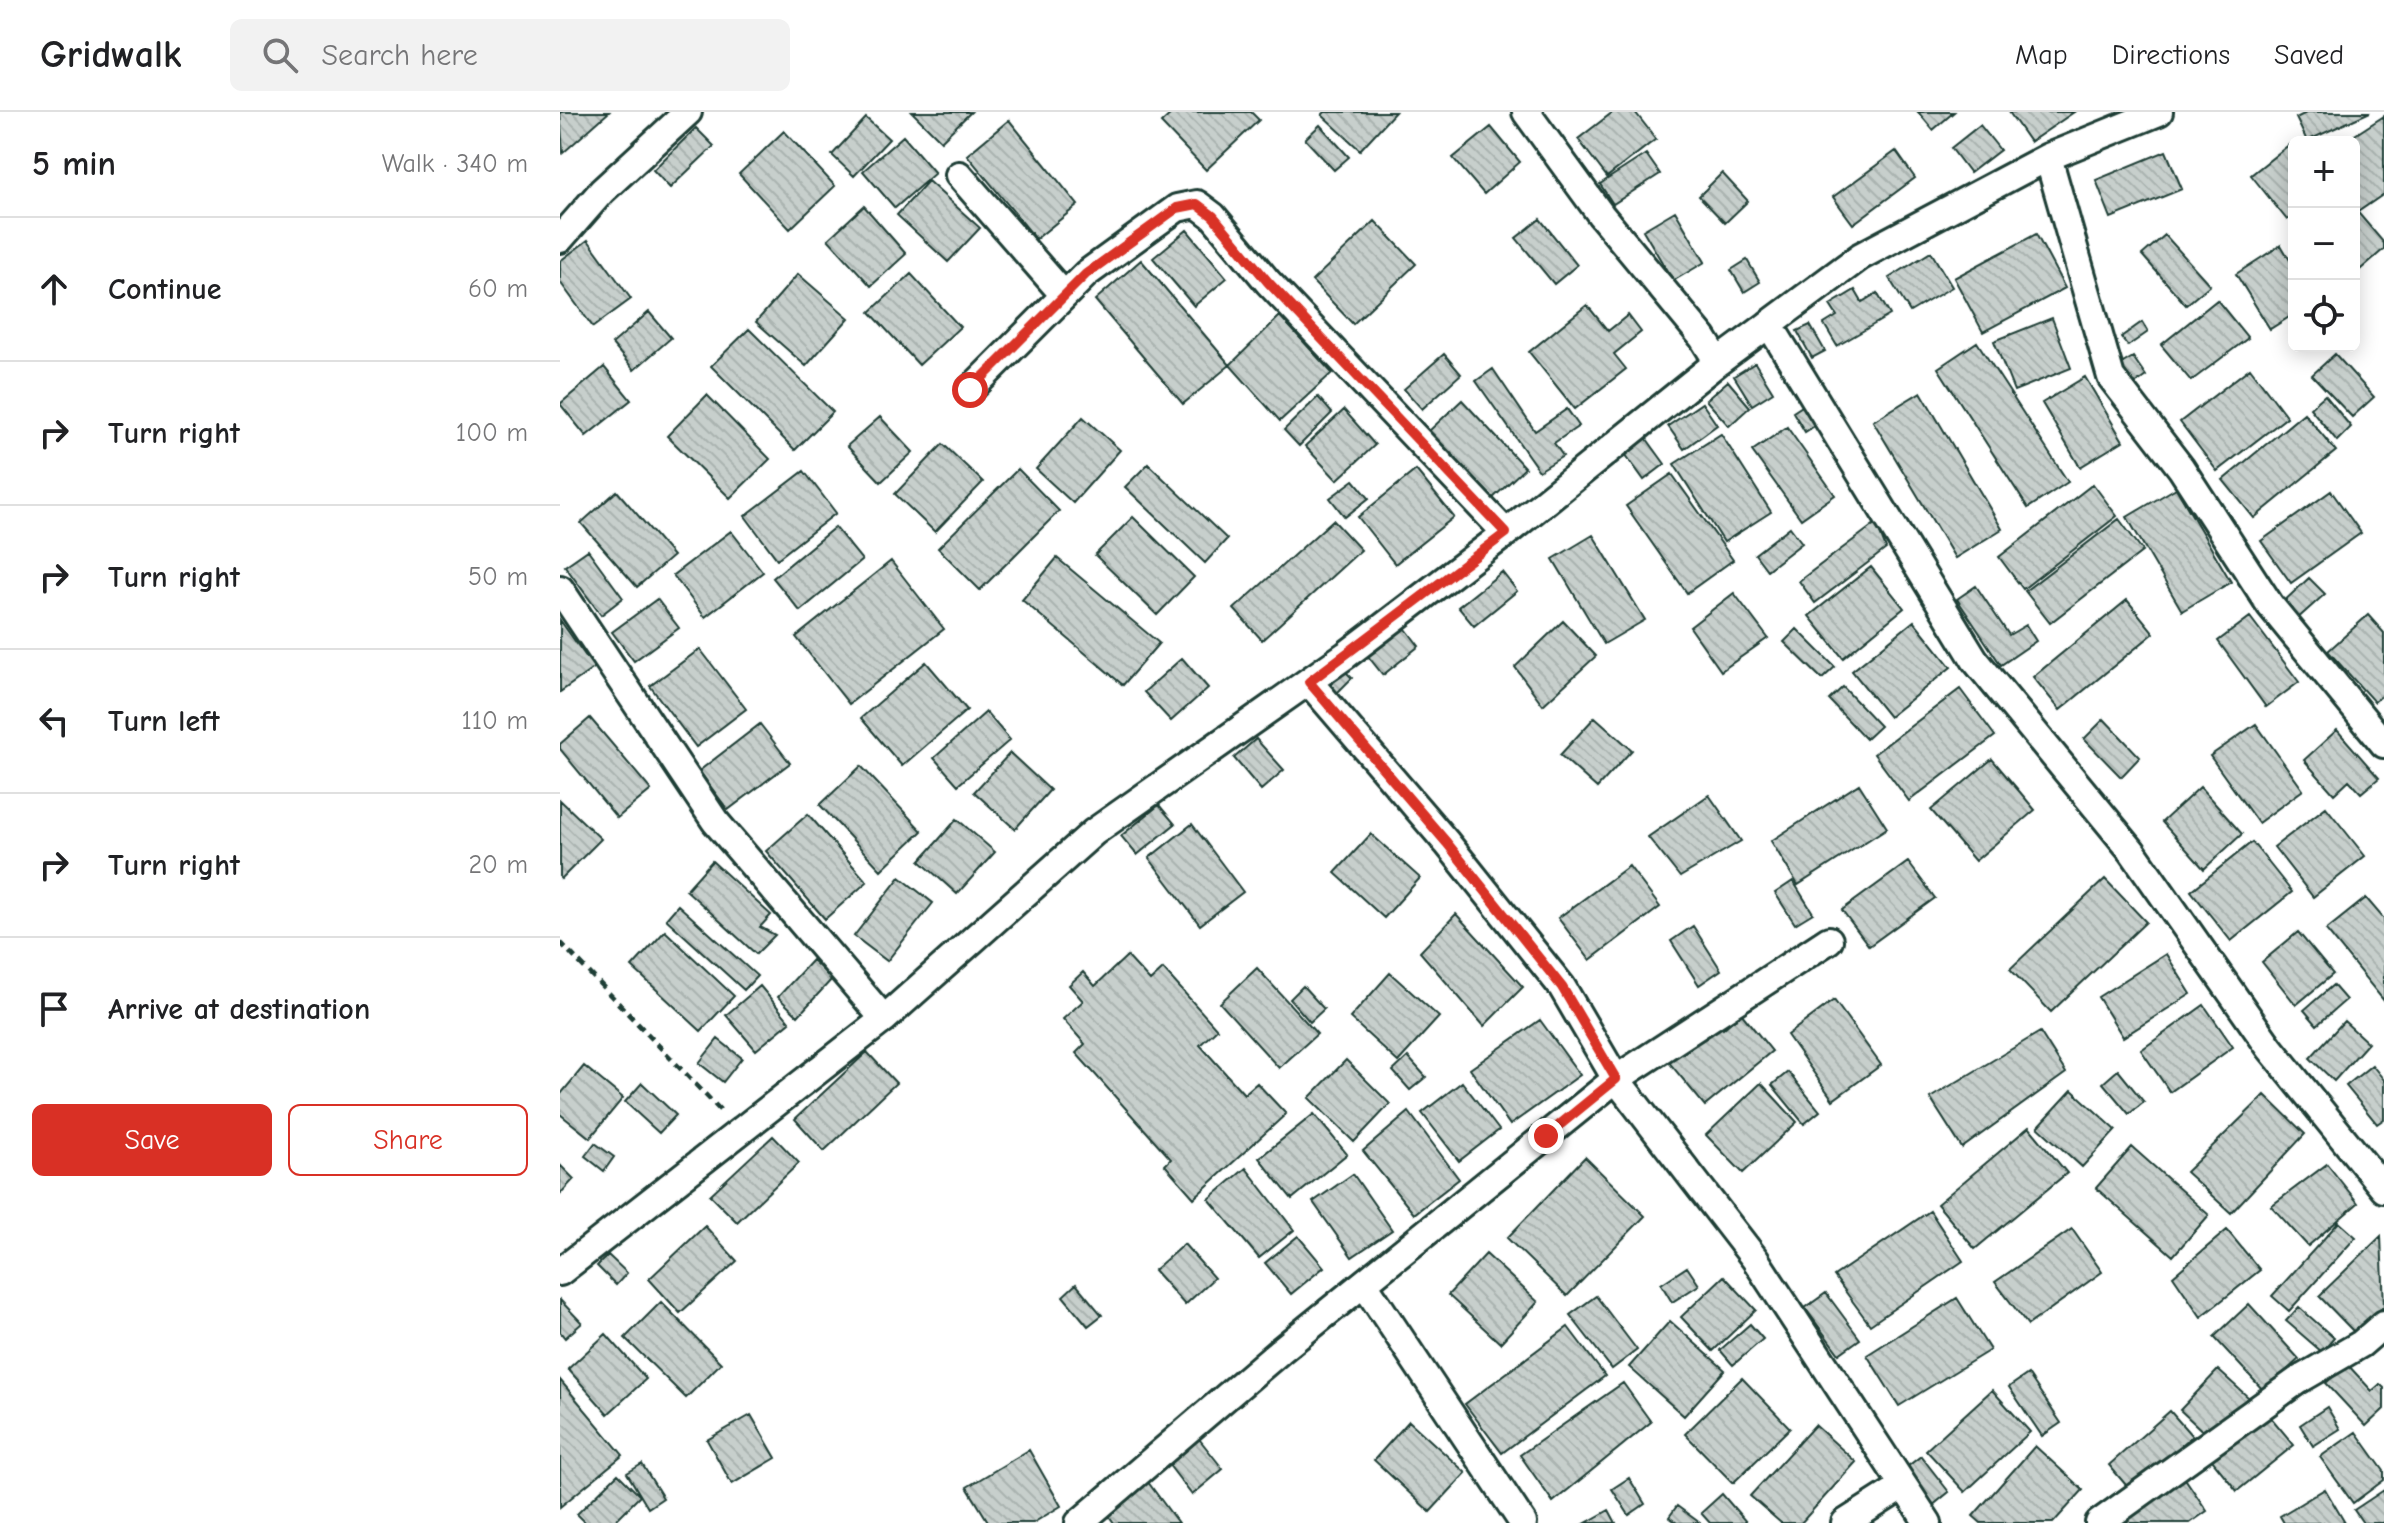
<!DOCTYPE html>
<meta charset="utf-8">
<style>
:root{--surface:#fff;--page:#f2f2f2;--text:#202124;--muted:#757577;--line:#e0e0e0;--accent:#d93025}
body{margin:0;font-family:"Comic Neue",sans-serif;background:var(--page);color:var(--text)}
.controls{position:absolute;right:24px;top:24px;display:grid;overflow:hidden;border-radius:12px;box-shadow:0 4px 20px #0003}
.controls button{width:72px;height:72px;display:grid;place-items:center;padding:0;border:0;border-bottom:2px solid var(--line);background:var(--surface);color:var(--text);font:40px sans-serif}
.stop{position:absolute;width:24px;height:24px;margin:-18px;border:6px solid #d93025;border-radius:50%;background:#fff}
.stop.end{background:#d93025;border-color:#fff;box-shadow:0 2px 8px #0008}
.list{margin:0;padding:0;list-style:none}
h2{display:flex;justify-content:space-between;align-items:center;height:104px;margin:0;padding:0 32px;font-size:34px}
h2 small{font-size:26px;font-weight:400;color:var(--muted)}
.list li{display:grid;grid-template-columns:52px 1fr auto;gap:24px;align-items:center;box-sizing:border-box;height:144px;padding:0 32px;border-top:2px solid var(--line)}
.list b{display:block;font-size:30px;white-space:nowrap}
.list em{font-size:26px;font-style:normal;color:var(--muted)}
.actions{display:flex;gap:16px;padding:24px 32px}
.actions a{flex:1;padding:18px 0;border:2px solid var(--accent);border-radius:12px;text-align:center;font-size:28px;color:var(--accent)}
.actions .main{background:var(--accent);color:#fff}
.icon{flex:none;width:44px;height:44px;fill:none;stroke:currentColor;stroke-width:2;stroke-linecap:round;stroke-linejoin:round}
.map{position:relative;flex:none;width:1824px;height:1411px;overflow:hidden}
header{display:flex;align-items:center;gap:48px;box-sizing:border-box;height:112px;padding:0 40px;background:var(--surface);border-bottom:2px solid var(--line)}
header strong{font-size:38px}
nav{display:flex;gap:44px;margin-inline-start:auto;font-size:28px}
.search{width:560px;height:72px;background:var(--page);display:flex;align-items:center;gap:20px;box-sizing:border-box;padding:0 28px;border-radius:12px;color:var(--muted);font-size:30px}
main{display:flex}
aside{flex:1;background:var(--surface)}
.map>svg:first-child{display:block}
.building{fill:url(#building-back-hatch);stroke:#1f3d34;stroke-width:2}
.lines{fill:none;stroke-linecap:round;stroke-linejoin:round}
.street-casing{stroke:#1f3d34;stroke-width:32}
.path{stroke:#1f3d34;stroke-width:5;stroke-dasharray:8 6;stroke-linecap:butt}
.street{stroke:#fff;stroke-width:26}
.route{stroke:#d93025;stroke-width:10}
</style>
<header>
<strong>Gridwalk</strong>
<div class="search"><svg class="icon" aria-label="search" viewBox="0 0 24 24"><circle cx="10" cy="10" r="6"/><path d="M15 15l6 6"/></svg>Search here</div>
<nav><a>Map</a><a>Directions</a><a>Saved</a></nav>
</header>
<main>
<aside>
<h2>5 min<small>Walk · 340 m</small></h2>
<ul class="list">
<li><svg class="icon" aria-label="ahead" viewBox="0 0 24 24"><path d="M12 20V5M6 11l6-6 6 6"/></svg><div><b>Continue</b></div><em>60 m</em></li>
<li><svg class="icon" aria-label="right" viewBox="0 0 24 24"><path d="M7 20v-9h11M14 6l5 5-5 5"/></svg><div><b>Turn right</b></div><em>100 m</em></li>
<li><svg class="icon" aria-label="right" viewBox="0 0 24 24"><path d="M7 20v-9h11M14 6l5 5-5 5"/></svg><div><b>Turn right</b></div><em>50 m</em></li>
<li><svg class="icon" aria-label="left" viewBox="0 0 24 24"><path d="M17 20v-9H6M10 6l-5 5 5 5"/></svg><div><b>Turn left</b></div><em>110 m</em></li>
<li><svg class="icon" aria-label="right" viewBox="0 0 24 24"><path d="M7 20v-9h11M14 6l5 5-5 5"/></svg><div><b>Turn right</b></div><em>20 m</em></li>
<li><svg class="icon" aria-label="arrive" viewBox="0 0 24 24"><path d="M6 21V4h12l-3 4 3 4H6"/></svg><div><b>Arrive at destination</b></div></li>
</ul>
<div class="actions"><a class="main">Save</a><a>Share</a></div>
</aside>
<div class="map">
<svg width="1824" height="1411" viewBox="0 0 1824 1411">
<defs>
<pattern id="building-back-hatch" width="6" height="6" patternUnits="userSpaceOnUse" patternTransform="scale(2)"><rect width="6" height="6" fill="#c7cfcc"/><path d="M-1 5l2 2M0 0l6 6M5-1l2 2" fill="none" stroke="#aab3b0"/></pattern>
</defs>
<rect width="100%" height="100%" fill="#fff"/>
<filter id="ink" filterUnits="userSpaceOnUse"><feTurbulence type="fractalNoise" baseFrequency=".0125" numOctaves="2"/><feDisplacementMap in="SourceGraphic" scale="16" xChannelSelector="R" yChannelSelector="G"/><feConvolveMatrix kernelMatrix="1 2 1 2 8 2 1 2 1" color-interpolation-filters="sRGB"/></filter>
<g filter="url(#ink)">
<path class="building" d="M0 0H49L3 41Z
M352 0H411L381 29Z
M613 0H691L699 8 646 58 601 11Z
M765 0H835L800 38 762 3Z
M1053 0H1075L1096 27 1047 65 1018 27Z
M1358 0H1394L1373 18Z
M1449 0H1514L1470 30Z
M1748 0H1810L1747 29 1736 6Z
M1824 4V82L1799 99 1794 92V30H1784Z
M306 6 329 27 294 64 272 43Z
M449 8 518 93 476 127 407 43Z
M760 13 789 45 774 58 745 27Z
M1420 13 1440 38 1410 61 1391 36Z
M931 15 960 50 924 82 893 46Z
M136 16 154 34 110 76 93 58Z
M224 19 275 74 230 117 179 62Z
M343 24 375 61 335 96 303 59Z
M1730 32 1734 37V103L1727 108 1691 63Z
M1336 39 1355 66 1293 112 1273 85Z
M1606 39 1622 77 1551 106 1536 68Z
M1086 42 1100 62 1053 92 1040 72Z
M1162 61 1188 89 1165 111 1139 84Z
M368 69 420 116 388 150 337 103Z
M304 94 346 142 311 174 268 127Z
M1794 96 1824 131V137L1794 163Z
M1115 99 1145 150 1113 169 1083 118Z
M980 107 1017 153 994 172 956 126Z
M815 109 856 152 793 212 752 169Z
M627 118 667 166 634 194 593 146Z
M1476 122 1505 176 1423 220 1394 166Z
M1605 123 1650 173 1626 193 1582 143Z
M28 128 71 187 33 215 0 170V149Z
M1721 133 1734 155V202L1710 217 1676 162Z
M1371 140 1392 175 1350 200 1329 166Z
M581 148 670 253 623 292 535 188Z
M1187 148 1200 170 1184 180 1171 158Z
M238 162 289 206 246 254 196 210Z
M351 162 400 215 359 253 310 200Z
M1295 178 1302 190 1317 181 1330 203 1277 234 1264 212 1277 204 1270 193Z
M1657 188 1688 226 1631 269 1601 233Z
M1027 193 1048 219 1068 203 1081 220 1054 242 1066 257 1015 297 969 240Z
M89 200 111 226 74 258 52 232Z
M720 204 772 261 720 309 670 253Z
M1492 206 1511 256 1454 279 1434 229Z
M1582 210 1588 220 1568 234 1561 225Z
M1250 213 1265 239 1252 246 1237 219Z
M189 217 273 300 235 338 151 254Z
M1417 230 1508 370 1468 396 1378 256Z
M884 242 901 262 862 297 844 277Z
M1775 242 1814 285 1792 305 1752 263Z
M1573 245 1586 264 1572 274 1558 254Z
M1195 251 1213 280 1192 293 1174 264Z
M44 255 71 288 26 324 0 292Z
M1690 256 1727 305 1657 359 1620 310Z
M933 257 975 319 1007 297 1019 314 994 331 1003 344 979 359 916 269Z
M1525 265 1563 329 1520 355 1482 291Z
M1168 269 1190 295 1169 314 1146 288Z
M1361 280 1442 417 1395 446 1313 309Z
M147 283 210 347 170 386 107 324Z
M1765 283 1791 315 1777 329 1750 296Z
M758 285 772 301 739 334 724 318Z
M902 288 965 356 932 387 869 319Z
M1142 291 1157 313 1124 337 1108 314Z
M1247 291 1259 311 1245 320 1233 300Z
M784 298 815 333 777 368 745 334Z
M1744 301 1776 339 1694 406 1663 368Z
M320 305 353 340 321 370 287 334Z
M523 305 560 338 513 391 476 357Z
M1227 315 1275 383 1241 407 1192 339Z
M1161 322 1211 400 1164 430 1114 352Z
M1084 323 1105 352 1084 368 1063 339Z
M383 332 423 370 375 420 335 382Z
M588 352 667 427 645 451 565 375Z
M458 357 499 399 420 478 378 436Z
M856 358 894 405 835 452 798 405Z
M244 359 276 401 217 447 185 404Z
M1112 362 1173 448 1127 481 1066 394Z
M794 368 809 386 785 405 770 386Z
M1533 372 1557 404 1463 477 1439 445Z
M1616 376 1671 470 1622 499 1567 405Z
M57 379 113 444 77 475 21 411Z
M1771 379 1801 421 1731 471 1701 429Z
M573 405 634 465 597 503 535 443Z
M1559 407 1583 439 1490 511 1465 479Z
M773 408 801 438 702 528 674 497Z
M1316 411 1326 437 1255 491 1239 469Z
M275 415 302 448 240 499 213 466Z
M1230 415 1242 431 1207 458 1195 442Z
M171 419 203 460 145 505 113 463Z
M1033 423 1085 508 1044 532 993 447Z
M28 438 63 486 41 503 5 454Z
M497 446 599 531 563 573 462 488Z
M331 449 384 517 289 592 236 525Z
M1311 455 1344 496 1283 546 1249 504Z
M942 460 957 479 914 514 898 495Z
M1749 466 1765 482 1736 508 1721 492Z
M1416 474 1449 523 1466 513 1476 529 1441 553 1397 487Z
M1174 481 1208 526 1161 559 1130 515Z
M97 487 119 516 74 549 52 520Z
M1567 488 1594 521 1500 598 1473 565Z
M1808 503 1824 521V582L1814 590 1768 539Z
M1690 505 1739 570 1706 595 1658 529Z
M0 508 34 556 0 580Z
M1003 509 1036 544 983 593 955 555Z
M1354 509 1391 555 1329 605 1292 559Z
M843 513 859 534 823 563 807 543Z
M1237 517 1275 555 1262 567 1224 530Z
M140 537 186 597 136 635 90 574Z
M622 546 648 576 611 609 584 580Z
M366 550 407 598 342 654 301 606Z
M781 555 792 566 770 588 759 576Z
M1283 575 1320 614 1306 627 1269 588Z
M1400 577 1435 624 1349 689 1314 642Z
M426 600 450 628 398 673 374 646Z
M1035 605 1072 638 1037 676 1000 643Z
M30 606 91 678 57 706 0 637V632Z
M1544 607 1580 645 1561 665 1524 627Z
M200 612 230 651 168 698 139 659Z
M1696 612 1743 678 1698 711 1650 644Z
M1777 618 1819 666 1801 681 1789 668 1774 682 1744 648Z
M696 627 724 658 701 678 674 646Z
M450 641 490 678 455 717 414 680Z
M1432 647 1475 698 1415 749 1371 698Z
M301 654 362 719 321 758 260 693Z
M1299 672 1327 716 1238 773 1211 729Z
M1640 675 1682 722 1644 757 1602 710Z
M1149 683 1181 729 1120 765 1088 725Z
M0 688 41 727 1 767 0 766Z
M599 693 615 712 577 743 561 724Z
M1766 695 1805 744 1753 785 1714 735Z
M248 702 307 770 265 807 206 739Z
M397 707 435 740 397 782 360 749Z
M632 712 683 780 640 813 589 746Z
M811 722 860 766 824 806 775 761Z
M1692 730 1732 780 1671 829 1631 779Z
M152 749 211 803 200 815 215 823 196 842 126 778Z
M1348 750 1375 786 1309 834 1282 798Z
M1069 754 1100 795 1030 848 998 806Z
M340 765 373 791 327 849 294 824Z
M1545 767 1586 810 1491 900 1450 857Z
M1233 769 1253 801 1235 812 1215 781Z
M1806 786 1824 807V889L1766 818Z
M118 793 197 864 184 878 106 807Z
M896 802 963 875 924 914 860 840Z
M1133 814 1161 858 1139 873 1111 829Z
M105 819 174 884 141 919 72 855Z
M1738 820 1773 862 1736 893 1702 850Z
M1606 842 1631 882 1563 925 1538 885Z
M567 844 590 869 603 857 657 917 640 933 684 982 697 971 726 1002 634 1086 605 1053 611 1047 516 941 525 932 503 907 523 889 509 873 523 860 535 874Z
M252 848 272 867 238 904 218 885Z
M697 856 757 922 719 956 660 891Z
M830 861 879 905 838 950 790 906Z
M1773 873 1786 888 1757 913 1744 898Z
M200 874 230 910 196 938 166 903Z
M743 874 764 897 750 910 730 887Z
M1274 888 1321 953 1273 988 1227 923Z
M1644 893 1673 935 1610 980 1581 938Z
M1181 901 1212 939 1145 994 1107 948 1155 908 1163 917Z
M980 908 1020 963 950 1013 910 957Z
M1784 909 1808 931 1774 969 1750 946Z
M1480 920 1506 961 1402 1036 1370 986Z
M158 927 182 946 163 970 139 951Z
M307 940 336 971 264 1039 235 1007Z
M848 945 866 965 850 978 833 959Z
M786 948 830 992 794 1030 749 986Z
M1812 953 1824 968V1007L1817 1012 1786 974Z
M24 954 63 986 30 1026 0 1002V983Z
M1558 958 1584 990 1569 1002 1543 971Z
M1228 960 1260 999 1244 1012 1212 973Z
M902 970 939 1018 899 1049 862 1001Z
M82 971 116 1003 99 1021 65 990Z
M1201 971 1237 1010 1183 1061 1146 1023Z
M1512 978 1556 1018 1522 1055 1478 1015Z
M1705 983 1745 1022 1671 1101 1626 1060Z
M849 1000 899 1067 854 1102 803 1039Z
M754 1002 787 1042 732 1087 699 1046Z
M1469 1015 1507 1061 1415 1137 1377 1092Z
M213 1024 239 1051 177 1110 150 1083Z
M35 1031 54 1045 44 1059 25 1044Z
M1572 1035 1649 1103 1613 1144 1536 1076Z
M1025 1045 1085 1104 1007 1184 947 1126Z
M1767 1052 1798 1091 1748 1134 1711 1094Z
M0 1053 14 1067 0 1082Z
M686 1056 734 1118 699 1146 649 1087Z
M793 1062 832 1118 792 1145 753 1090Z
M1370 1099 1403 1149 1310 1213 1274 1164Z
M1779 1110 1796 1125 1729 1199 1712 1184Z
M145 1114 177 1149 120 1201 89 1167Z
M1512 1117 1542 1160 1468 1213 1435 1170Z
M1667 1118 1700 1158 1641 1205 1613 1164Z
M738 1124 764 1155 731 1182 705 1151Z
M1821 1124 1824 1194 1795 1221 1759 1184Z
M624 1132 654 1166 625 1193 594 1158Z
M926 1142 978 1190 940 1231 888 1183Z
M48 1143 67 1161 56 1173 37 1154Z
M1127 1155 1139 1173 1112 1190 1101 1172Z
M1164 1164 1196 1198 1153 1239 1121 1205Z
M516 1172 542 1203 528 1214 503 1184Z
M1266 1181 1300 1227 1279 1242 1245 1196Z
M1036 1184 1077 1238 1052 1257 1010 1203Z
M1397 1186 1430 1238 1339 1294 1307 1243Z
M0 1188 22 1211 5 1226 0 1220Z
M101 1190 161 1251 126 1286 65 1226Z
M1689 1192 1739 1247 1704 1279 1654 1225Z
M1739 1195 1774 1226 1762 1240 1726 1209Z
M1110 1209 1165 1258 1124 1304 1069 1255Z
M1190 1212 1203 1227 1173 1253 1160 1238Z
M1008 1215 1045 1264 942 1341 905 1292Z
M46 1222 86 1267 48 1302 8 1257Z
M1787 1252 1812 1279 1820 1272 1824 1276V1297L1806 1314 1766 1271Z
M1658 1258 1688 1285 1650 1326 1620 1298Z
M1468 1262 1501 1311 1482 1324 1449 1275Z
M1182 1266 1230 1316 1173 1371 1125 1322Z
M0 1268 63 1343 0 1395Z
M1063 1271 1091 1310 993 1390 960 1343Z
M1432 1278 1470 1320 1405 1380 1366 1338Z
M1767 1295 1780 1317 1753 1334 1740 1313Z
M1610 1299 1632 1324 1571 1379 1549 1353Z
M1708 1302 1734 1333 1677 1379 1652 1348Z
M191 1303 216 1346 172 1372 147 1328Z
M849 1309 906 1361 870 1400 814 1348Z
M1255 1313 1296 1350 1241 1411H1221L1190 1384Z
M1796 1320 1824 1359V1368L1793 1391 1760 1345Z
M636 1323 663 1357 632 1383 605 1348Z
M1475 1334 1523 1378 1493 1411H1421L1413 1404Z
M469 1338 501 1394 473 1411H429L407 1375Z
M1361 1344 1389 1380 1372 1394 1343 1358Z
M82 1352 103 1386 88 1396 67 1361Z
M58 1362 80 1384 53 1411H26L17 1402Z
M1622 1362 1647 1399 1630 1411H1554Z
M585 1366 618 1411H554L543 1395Z
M1069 1366 1085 1392 1069 1403 1052 1377Z
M1765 1377 1785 1411H1724L1720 1404Z
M1824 1378V1411H1803L1794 1398Z
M1162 1382 1187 1411H1150L1141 1401Z
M1117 1394 1140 1411H1117L1109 1405Z
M1049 1398 1056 1411H1026Z"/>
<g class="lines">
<g class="street-casing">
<path id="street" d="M966 0 1041 103 1143 226 1158 250
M1488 45 1551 265 1621 356 1710 493 1824 632
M399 63 504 183
M0 127 42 79 128 0
M1209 212 1415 548 1572 739 1710 936 1824 1077
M410 278 526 162 617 96 637 92 653 104 708 170 946 421
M0 477 155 709 324 907
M749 570 887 731 1002 875 1056 967 1195 1147 1368 1411
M0 1160 324 907 534 720 786 543 946 421 1158 250 1301 144 1488 45 1599 0
M805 1173 963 1411
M519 1411 720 1239 1056 967 1269 828
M1285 1411 1343 1374
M1539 1411 1737 1269 1801 1232 1824 1212"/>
</g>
<path class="path" d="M0 830 160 998"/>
<use href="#street" class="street"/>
</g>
</g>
<g class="lines" filter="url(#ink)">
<path class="route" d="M410 278 526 162 617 96 637 92 653 104 708 170 946 421 749 570 887 731 1002 875 1056 967 986 1024"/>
</g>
</svg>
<div class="controls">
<button>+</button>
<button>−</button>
<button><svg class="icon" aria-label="locate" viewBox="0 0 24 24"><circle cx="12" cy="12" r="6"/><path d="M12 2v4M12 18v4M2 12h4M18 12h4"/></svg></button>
</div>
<div class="stop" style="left:410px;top:278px"></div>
<div class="stop end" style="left:986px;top:1024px"></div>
</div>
</main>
